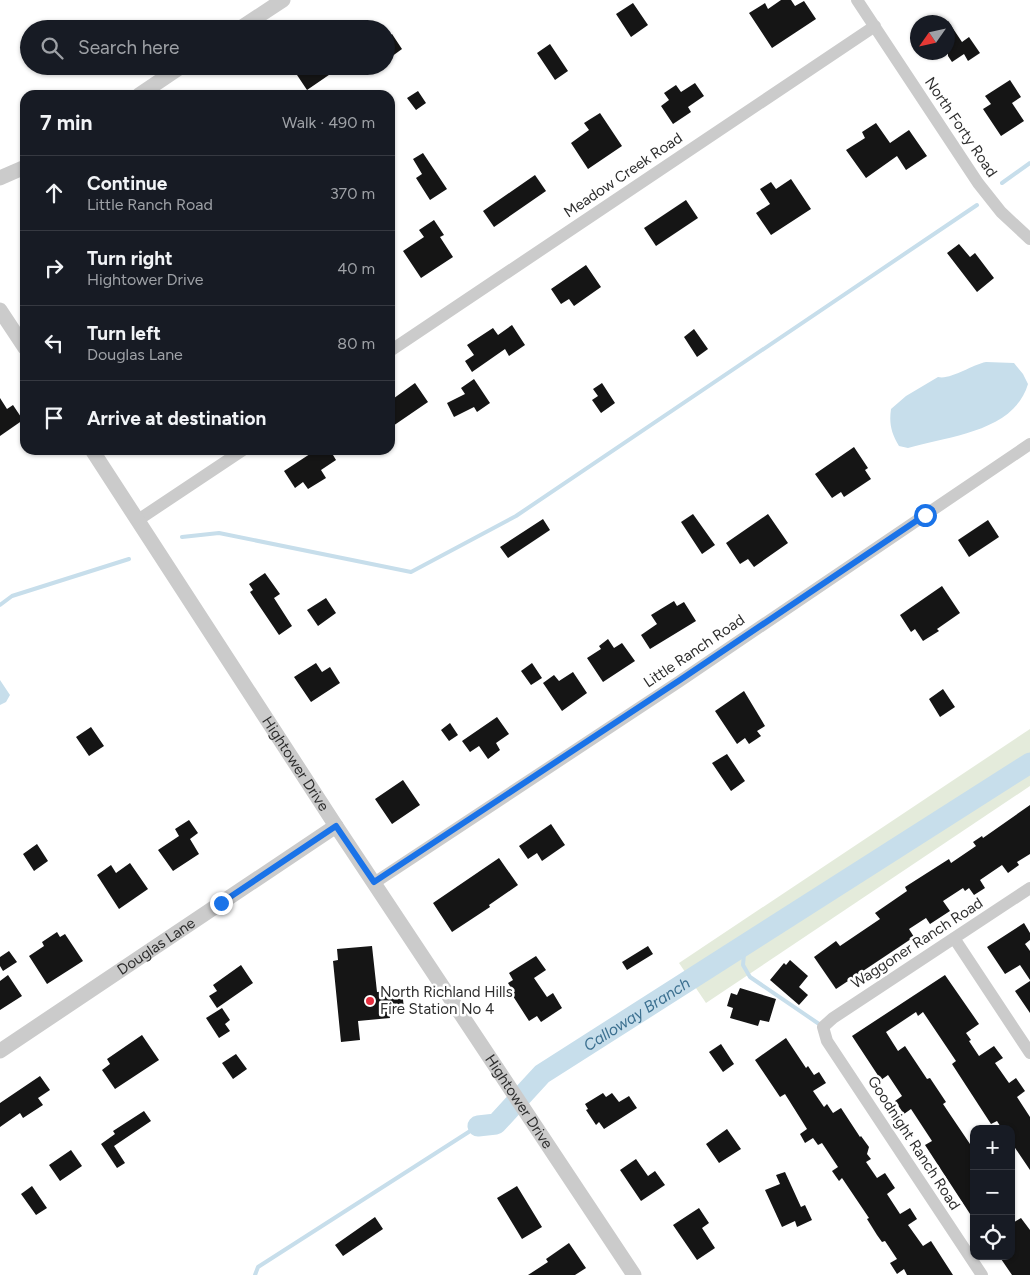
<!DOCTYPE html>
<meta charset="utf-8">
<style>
:root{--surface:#171b24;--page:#20242c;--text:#f1f3f6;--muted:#9ea1a6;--line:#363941}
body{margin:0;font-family:Figtree,sans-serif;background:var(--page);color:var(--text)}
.controls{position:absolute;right:15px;bottom:15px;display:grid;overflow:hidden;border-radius:10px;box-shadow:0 1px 4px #0004}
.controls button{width:45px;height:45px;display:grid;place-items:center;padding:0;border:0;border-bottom:1px solid var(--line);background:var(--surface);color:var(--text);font:25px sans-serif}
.compass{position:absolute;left:910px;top:15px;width:45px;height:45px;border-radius:50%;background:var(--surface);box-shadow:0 1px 4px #0004;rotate:236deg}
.stop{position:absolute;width:15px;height:15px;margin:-11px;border:4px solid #1a73e8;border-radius:50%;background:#fff}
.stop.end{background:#1a73e8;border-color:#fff;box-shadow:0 1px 5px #0008}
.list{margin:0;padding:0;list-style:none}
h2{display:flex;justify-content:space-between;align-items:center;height:65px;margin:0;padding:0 20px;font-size:21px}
h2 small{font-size:16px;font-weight:400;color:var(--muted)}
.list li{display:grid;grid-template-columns:32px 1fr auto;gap:15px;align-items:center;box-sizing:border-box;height:75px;padding:0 20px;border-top:1px solid var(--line)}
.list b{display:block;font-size:19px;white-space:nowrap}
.list p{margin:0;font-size:16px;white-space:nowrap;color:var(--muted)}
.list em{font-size:16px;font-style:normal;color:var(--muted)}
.icon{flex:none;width:28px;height:28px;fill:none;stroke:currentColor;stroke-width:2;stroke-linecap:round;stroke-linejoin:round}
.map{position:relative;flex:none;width:1030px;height:1275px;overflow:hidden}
.search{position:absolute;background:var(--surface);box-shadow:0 1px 4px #0004;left:20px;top:20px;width:375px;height:55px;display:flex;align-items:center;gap:12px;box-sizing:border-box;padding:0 18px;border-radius:28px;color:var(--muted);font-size:19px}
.panel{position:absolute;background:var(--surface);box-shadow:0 1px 4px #0004;left:20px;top:90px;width:375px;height:365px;border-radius:15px}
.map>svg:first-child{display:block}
.green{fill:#e4ebdb}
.water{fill:#c7deeb}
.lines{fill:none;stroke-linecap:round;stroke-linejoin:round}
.stream{stroke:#c7deeb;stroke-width:4}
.river{stroke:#c7deeb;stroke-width:21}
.building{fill:#151515}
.minor{stroke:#cbcbcb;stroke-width:12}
.tertiary{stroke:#cbcbcb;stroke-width:15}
.route{stroke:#1a73e8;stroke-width:6}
.poi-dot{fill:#e52f3f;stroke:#fff;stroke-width:2}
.labels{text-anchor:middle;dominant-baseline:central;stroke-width:5;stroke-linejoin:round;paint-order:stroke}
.street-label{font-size:15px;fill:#2e2e2e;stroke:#fff}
.poi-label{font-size:15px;fill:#2e2e2e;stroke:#fff;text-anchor:start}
.water-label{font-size:16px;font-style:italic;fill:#3c7090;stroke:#fff}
</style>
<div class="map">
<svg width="1030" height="1275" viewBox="0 0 1030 1275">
<rect width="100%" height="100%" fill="#fff"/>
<path class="green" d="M1030 729V786L706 1003 679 963Z"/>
<path class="water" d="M986 362 1014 363 1023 374 1028 384C1014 432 948 436 908 448L899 446C891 433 889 423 891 409L906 396 938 377C951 380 971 365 986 362Z
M0 680 10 695 6 702 0 705Z"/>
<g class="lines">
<path class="stream" d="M1002 183 1030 163
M182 537 219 533 411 572 516 516 977 205
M0 605 12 596 129 559
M773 927 744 954 743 965 750 977 822 1026
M255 1275 258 1267 478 1126"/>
<path class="river" id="s1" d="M478 1126 496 1124 542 1074 1030 763"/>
</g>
<path class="building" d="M781 0H791L795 6 804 1 816 19 772 48 749 13 765 3 768 9Z
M633 3 648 25 631 37 616 14Z
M948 21 962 42 969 37 980 53 968 61 964 54 952 62 948 56Z
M392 34 402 49 391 57 386 50V38Z
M550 44 568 71 555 80 537 53Z
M291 66H342L307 90Z
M1010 80 1021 97 1012 103 1024 121 1001 136 983 109 991 104 985 96Z
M695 83 704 96 688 107 691 112 673 124 661 106 669 100 664 93 676 85 681 92Z
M418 91 426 103 416 110 407 98Z
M600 113 622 146 588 169 571 143 589 130 584 123Z
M876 123 890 143 909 130 927 156 906 170 897 156 866 178 846 150 865 138 862 132Z
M423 153 447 189 430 200 416 178 422 174 413 159Z
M535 175 546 191 494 227 483 211Z
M791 179 811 209 771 235 756 213 770 204 760 189 771 182 776 189Z
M686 200 698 218 656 246 644 228Z
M434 220 444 235 440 237 453 257 421 278 403 251 424 237 419 230Z
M959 244 970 257 975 253 994 278 977 292 947 253Z
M586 265 601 287 574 306 569 299 561 304 551 289Z
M512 325 525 345 509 356 505 349 472 372 465 361 474 355 467 345 493 328 498 335Z
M694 329 708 349 697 357 684 337Z
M474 379 490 403 477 412 474 407 454 417 447 403 465 394 461 388Z
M415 383 428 402 390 428V401Z
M602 383 615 403 601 413 592 400 598 396 593 389Z
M0 398 7 409 13 405 23 420 0 436Z
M854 447 868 468 865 470 871 479 844 497 841 492 832 498 815 474Z
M316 450H330L336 460 321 470 326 478 308 489 303 482 295 488 284 471Z
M693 514 715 545 702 554 681 522Z
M768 514 788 543 754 567 748 559 740 564 726 543Z
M543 519 550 530 508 558 500 547Z
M988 520 999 537 969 557 958 540Z
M265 573 280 594 274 598 292 626 279 635 250 592 253 590 249 584Z
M942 586 960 613 937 629 939 631 923 641 915 629 911 632 900 615Z
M326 598 336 613 318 626 307 610Z
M674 601 677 606 684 602 696 621 650 649 641 635 657 624 651 615Z
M608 639 614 648 622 643 635 661 603 682 587 658 601 649 599 646Z
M316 663 322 672 330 667 340 683 311 702 294 677Z
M532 663 542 678 531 685 521 671Z
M573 672 587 693 562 711 543 683 554 675 559 681Z
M943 689 955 707 940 717 929 699Z
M744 691 765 726 757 731 761 736 749 744 745 738 737 744 715 711Z
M497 717 509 734 496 743 500 750 488 759 479 746 470 752 462 741Z
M450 723 458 735 449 741 441 730Z
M91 727 104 746 89 756 76 737Z
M727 754 745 781 731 791 712 763Z
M403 780 420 805 392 824 375 799Z
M1030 805V854L1017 862 1019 865 1008 873 1002 865 980 880 985 888 974 895 969 888 965 891 963 888 943 901 950 911 930 924 926 918 909 929 914 937 836 989 814 957 836 941 840 946 880 919 875 913 907 891 905 887 949 859 951 863 976 846 973 842 982 836 983 838Z
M189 820 198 833 190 839 199 854 173 871 158 850 179 836 175 829Z
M551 824 565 845 542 861 537 853 528 859 519 846Z
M37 844 48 861 34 871 23 854Z
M499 858 518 885 489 905 490 907 452 932 433 903Z
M130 863 148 889 119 909 97 875 111 865 116 873Z
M1024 923 1030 933V940L1025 944 1030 951V980L1020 965 1005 974 987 947Z
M57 932 60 937 65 934 83 961 47 984 29 956 44 946 42 942Z
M372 946 377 992 402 990 404 1009 389 1011 390 1018 358 1021 360 1040 341 1042 333 961 338 960 337 949Z
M648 946 653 954 627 970 622 962Z
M9 951 17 962 3 971 0 966V957Z
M536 956 546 970 534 978 547 997 553 993 562 1008 541 1022 537 1016 529 1021 511 993 513 991 508 983 513 980 509 973Z
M790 960 808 976 799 987 808 995 799 1005 770 980 784 963 786 965Z
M241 965 253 983 217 1008 209 996 217 991 213 985Z
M8 975 22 996 0 1010V981Z
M945 975 979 1024 966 1033 971 1040 969 1041 979 1056 994 1046 1003 1058 995 1063 1009 1083 1016 1078 1025 1091 1017 1097 1030 1117V1170L1011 1142V1129H1002L997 1121 991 1124 952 1064 956 1061 923 1012 918 1016 916 1012 886 1032 898 1051 905 1046 927 1079 930 1078 946 1102 943 1104 970 1144 974 1141V1220L925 1145 932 1141 911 1109 904 1114 895 1101 902 1096 888 1075 881 1080 852 1036Z
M1030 981V1013L1015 991Z
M740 988 776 999 769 1022 760 1020 758 1026 730 1018 733 1008 727 1006 731 993 737 995Z
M222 1008 230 1020 225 1024 230 1031 219 1038 206 1018Z
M142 1035 159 1060 115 1089 102 1070 110 1064 107 1059Z
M786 1038 806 1068 808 1066 814 1075 819 1072 826 1083 813 1091 824 1107 827 1104 833 1113 841 1108 860 1137 861 1136 869 1147 867 1154 871 1159 866 1162 877 1178 885 1173 895 1188 887 1194 900 1214 910 1208 917 1219 908 1225 923 1246 931 1241 953 1275H907L904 1269 897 1274 890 1263 897 1259 885 1241 882 1242 877 1235 867 1219 869 1218 842 1178 839 1181 832 1171 838 1167 822 1143 818 1145 813 1138 805 1143 800 1134 807 1129 802 1121 785 1094 780 1097 755 1060Z
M721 1044 734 1064 723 1072 709 1052Z
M236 1054 247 1069 233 1079 222 1063Z
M40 1076 50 1090 38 1098 43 1105 23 1118 20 1113 0 1127V1103Z
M603 1093 606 1097 612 1093 619 1102 629 1096 637 1108 604 1129 599 1122 596 1125 586 1110 588 1109 585 1104Z
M144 1111 151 1121 114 1146 125 1163 117 1168 101 1144 115 1134 113 1131Z
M727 1129 741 1149 719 1163 706 1144Z
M71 1150 82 1166 60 1181 49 1165Z
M636 1159 648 1176 655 1171 665 1185 641 1201 620 1170Z
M785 1172 801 1207 805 1205 812 1220 797 1227 795 1221 782 1227 765 1190 780 1184 776 1175Z
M32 1186 47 1208 36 1215 21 1194Z
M517 1186 542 1227 522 1239 497 1198Z
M699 1208 709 1223 702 1228 715 1248 697 1260 673 1225Z
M375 1217 383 1229 343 1256 335 1245Z
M1021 1218 1030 1230V1275H1012L999 1256H1011V1224Z
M569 1243 586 1268 575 1275H528L548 1262 546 1259Z"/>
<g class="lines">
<path class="minor" d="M857 0 978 183 1001 212 1030 239
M390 351 875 26
M138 520 243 450
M374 883 680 681 1030 444
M954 938 1030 1053
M982 1275 827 1041 823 1027 833 1018 1030 888"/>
<g class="tertiary">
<path d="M239 29 283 0"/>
<path d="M139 95 182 66"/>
<path d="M0 178 25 167"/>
<path d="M0 310 25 348"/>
<path id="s2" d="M92 450 336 826 634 1275"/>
<path id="s3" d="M0 1051 336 826"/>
</g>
</g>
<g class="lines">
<path class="route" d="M221 903 336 826 374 882 680 680 925 515"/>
</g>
<circle class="poi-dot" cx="370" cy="1001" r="5"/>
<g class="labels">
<g class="street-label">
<text transform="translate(961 127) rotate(56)">North Forty Road</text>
<text transform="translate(623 175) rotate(-34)">Meadow Creek Road</text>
<text transform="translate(694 651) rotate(-34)">Little Ranch Road</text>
<text stroke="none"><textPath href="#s2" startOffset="374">Hightower Drive</textPath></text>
<text transform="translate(917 943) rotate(-33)">Waggoner Ranch Road</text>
<text stroke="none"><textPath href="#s3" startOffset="188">Douglas Lane</textPath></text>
<text stroke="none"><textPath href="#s2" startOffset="779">Hightower Drive</textPath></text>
<text transform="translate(914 1143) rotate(57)">Goodnight Ranch Road</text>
</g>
<g class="poi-label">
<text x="380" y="992">North Richland Hills<tspan x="380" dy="17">Fire Station No 4</tspan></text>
</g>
<g class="water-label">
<text stroke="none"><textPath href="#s1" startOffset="198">Calloway Branch</textPath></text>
</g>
</g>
</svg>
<div class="controls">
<button>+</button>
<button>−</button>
<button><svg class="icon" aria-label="locate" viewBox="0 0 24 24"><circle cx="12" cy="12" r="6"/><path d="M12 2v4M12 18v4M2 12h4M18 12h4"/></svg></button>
</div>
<svg class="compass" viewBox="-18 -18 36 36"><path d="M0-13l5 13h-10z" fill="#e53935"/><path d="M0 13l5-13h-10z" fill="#9ea1a6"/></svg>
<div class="stop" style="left:925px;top:515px"></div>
<div class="stop end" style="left:221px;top:903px"></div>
<div class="search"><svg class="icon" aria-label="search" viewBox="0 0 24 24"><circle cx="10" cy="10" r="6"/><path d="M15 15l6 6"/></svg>Search here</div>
<section class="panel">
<h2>7 min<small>Walk · 490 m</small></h2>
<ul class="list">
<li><svg class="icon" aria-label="ahead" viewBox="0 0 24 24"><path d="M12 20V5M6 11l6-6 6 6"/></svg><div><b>Continue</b><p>Little Ranch Road</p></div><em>370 m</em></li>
<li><svg class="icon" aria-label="right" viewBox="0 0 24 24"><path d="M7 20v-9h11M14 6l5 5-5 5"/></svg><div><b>Turn right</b><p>Hightower Drive</p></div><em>40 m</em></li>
<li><svg class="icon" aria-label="left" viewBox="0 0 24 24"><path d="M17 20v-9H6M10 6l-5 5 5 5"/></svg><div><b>Turn left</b><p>Douglas Lane</p></div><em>80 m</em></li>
<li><svg class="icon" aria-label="arrive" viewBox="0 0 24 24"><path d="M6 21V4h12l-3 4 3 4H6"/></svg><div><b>Arrive at destination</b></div></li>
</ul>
</section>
</div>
